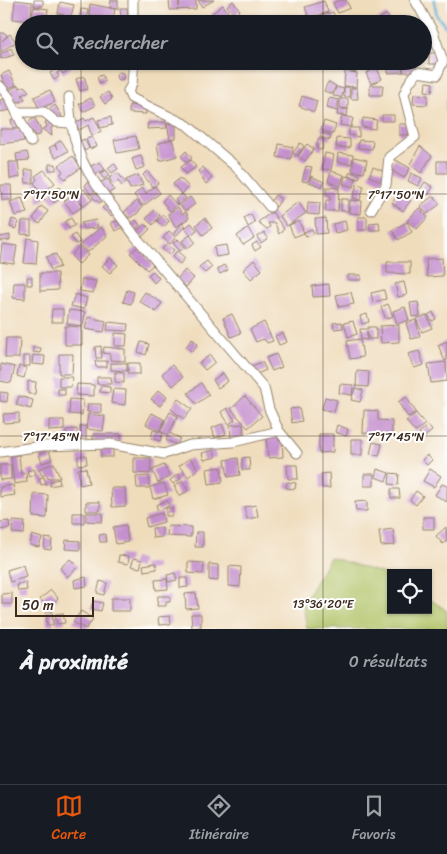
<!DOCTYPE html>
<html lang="fr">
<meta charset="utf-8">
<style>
:root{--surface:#171b24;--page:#20242c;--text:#f1f3f6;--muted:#9ea1a6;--line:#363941;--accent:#ea580c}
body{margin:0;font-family:Sriracha,sans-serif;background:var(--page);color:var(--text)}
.controls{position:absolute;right:15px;bottom:15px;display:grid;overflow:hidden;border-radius:0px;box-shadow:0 1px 4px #0004}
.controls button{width:45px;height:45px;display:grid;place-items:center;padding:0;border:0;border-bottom:1px solid var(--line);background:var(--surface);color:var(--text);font:25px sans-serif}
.scale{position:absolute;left:15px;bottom:12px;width:79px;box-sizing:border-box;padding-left:5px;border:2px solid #3b2a1e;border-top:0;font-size:14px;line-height:18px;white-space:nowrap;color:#3b2a1e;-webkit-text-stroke:4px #fff;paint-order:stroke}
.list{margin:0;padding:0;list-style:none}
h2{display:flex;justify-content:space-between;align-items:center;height:65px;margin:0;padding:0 20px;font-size:21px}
h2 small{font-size:16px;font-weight:400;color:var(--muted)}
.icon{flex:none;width:28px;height:28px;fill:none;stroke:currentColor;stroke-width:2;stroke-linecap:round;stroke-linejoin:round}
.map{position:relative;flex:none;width:447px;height:629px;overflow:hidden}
.search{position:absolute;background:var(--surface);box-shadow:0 1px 4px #0004;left:15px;right:15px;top:15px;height:55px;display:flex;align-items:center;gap:12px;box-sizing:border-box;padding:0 18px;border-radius:28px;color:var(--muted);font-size:19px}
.sheet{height:155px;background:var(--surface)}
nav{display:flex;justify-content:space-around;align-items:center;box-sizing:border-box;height:70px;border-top:1px solid var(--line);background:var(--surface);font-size:14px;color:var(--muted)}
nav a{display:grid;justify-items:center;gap:2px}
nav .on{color:var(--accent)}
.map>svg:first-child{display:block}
.green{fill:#b1c367;stroke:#767642}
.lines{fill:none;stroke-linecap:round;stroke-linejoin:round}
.stream{stroke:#51a9ce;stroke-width:3}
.building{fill:#c48fcd}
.minor-casing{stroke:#95836c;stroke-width:11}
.minor{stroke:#fff;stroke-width:9}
.ticks{fill:none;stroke:#3b2a1e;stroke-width:1;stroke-opacity:0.45}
.ticks-label{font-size:12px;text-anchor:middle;fill:#3b2a1e;stroke:#fff;stroke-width:4;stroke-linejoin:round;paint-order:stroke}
</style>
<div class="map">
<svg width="447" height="629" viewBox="0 0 447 629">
<rect width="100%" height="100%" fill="#fff"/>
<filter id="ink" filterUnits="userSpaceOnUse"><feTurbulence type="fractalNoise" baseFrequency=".02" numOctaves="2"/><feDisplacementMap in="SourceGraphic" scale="10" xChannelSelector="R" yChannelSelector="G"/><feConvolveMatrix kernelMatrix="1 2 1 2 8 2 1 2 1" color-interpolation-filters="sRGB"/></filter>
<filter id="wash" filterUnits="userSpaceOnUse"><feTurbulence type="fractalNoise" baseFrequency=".0096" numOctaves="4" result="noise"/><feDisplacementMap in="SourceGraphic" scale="20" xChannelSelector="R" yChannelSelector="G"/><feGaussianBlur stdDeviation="1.12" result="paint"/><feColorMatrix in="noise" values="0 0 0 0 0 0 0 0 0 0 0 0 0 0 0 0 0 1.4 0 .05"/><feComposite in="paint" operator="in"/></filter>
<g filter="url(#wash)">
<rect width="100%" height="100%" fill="#efdcbb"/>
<path class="green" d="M330 557 391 576V610H428V598L447 611V629H307L303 604Z"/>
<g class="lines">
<path class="stream" d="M434 0 437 16 447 28
M447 102V112"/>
</g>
<g id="blocks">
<path class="building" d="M15 0 32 2 31 21 13 19Z
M34 0H43V6H34Z
M111 0H118V9L110 8Z
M169 0H179V7V0H196V9L170 10Z
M198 0H214L202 7Z
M339 0H346L350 8 338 13 333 3Z
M233 1 240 10 235 15 227 6Z
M324 1 328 12 309 18 305 7Z
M60 2 74 5 69 24H63L64 15 58 14Z
M90 4 115 9 113 19 89 15Z
M223 5 231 16 217 24 211 14Z
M34 7 48 9 46 22 31 19Z
M120 8H127L128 24H117V19L121 18Z
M81 9 88 10 86 22 79 21Z
M333 12 337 23 324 24 321 15Z
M386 14 390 20 384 24H378L376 21Z
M88 18 102 21V24H87Z
M0 33H5L7 36 2 41 10 34 16 42 0 52Z
M11 48 14 55 1 59 0 54Z
M429 53H439V64H429Z
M66 61 72 67 63 74 58 66Z
M335 61H347L342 69 333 64Z
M388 61H402L403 72 388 73Z
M403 62H416V72H403Z
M58 67 60 71 57 73 59 77 54 80 50 73Z
M377 68 382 79 371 84 366 73Z
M9 71 16 85 7 89 1 75Z
M345 71 357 73 356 87 344 86Z
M116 76a4 4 0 1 1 8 0a4 4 0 1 1-8 0Z
M102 75 105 81 100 84 97 77Z
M84 76 88 89 80 91 76 79Z
M328 82 336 86 332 94 324 91Z
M426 82 433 83 432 92 425 91Z
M18 85 20 88 24 86 29 91 22 95 25 99 20 102 14 101 10 90Z
M370 85H383L382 95H370Z
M336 87 344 89 341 99H348V109H340V97L333 96Z
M344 87H349L350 97H344Z
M351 88H357L358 99H351Z
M50 90 55 102 39 109 34 97Z
M108 92 112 99 105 104 100 97Z
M414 94 428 95 427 105 413 104Z
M302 96 317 101 314 112 299 106Z
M9 98 11 110 0 112V100Z
M91 98 95 106 83 112 79 104Z
M329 98 339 100 337 111 327 108Z
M55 105 62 116 55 121 48 110Z
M129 105 146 106V114L129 113Z
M338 108 348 109 347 116 337 115Z
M382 115H394V121H382Z
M342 116 353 118 351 127 340 125Z
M94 117 101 131 92 136 88 125 79 130 76 123 84 118 86 121Z
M111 117 112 125 100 128 98 120Z
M19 118 20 127 13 128 11 120Z
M35 118 41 131 40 135 35 136 34 132H31L33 137 25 124Z
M363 118 377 120 375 129 362 127Z
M51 120 53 127 51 128 52 136 42 129 47 127 45 122Z
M324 121 336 125 333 134 321 130Z
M166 122 167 128 147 129 148 123Z
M176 123V138L170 139 167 124Z
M399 124H409V135H399Z
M349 128H359V137L349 135Z
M0 129H23L24 141 0 144Z
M322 133 331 135 330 140 320 137Z
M136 136 139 149 117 153 114 140Z
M92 137 97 146 90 149 86 139Z
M337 138 350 139V148L336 147Z
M84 139 89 148 85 151 79 142Z
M172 139 177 156 160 161 157 144Z
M318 139H324L322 150 317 149Z
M61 140 68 151 56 158 49 148 54 145 57 149 55 144Z
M359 140 373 141 372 149 358 148Z
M300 143 304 146 297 156 293 153Z
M279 144 293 147 291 159 277 157Z
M307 144 314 149 305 161 298 156Z
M420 146 432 156 421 173 410 164Z
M186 151 192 158 187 163 181 156Z
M27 152 29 160 17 161 16 154Z
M325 153 334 155 331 170 322 169Z
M338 153 353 155 352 164 337 162Z
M73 156 81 168 65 179 60 174 63 172 59 165Z
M141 156 145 167 136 170 132 159Z
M354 157 367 160 364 173 352 171Z
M394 159 410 168 404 178 389 169Z
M191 160 196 167 186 174 181 167Z
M437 161H447V173H437Z
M9 162H18L20 177 10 179Z
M100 162 105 170 92 175 88 167Z
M114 163 118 169 112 173 108 168Z
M49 164H56V170H49Z
M306 166 312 167 308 182 302 181Z
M203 167 212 178 206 184 198 171Z
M373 167 385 172 381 182 369 176Z
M25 170H33V183H26Z
M44 170 55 183 42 194 34 183 37 179 35 176Z
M106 170 110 175 104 179 100 174Z
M147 171 158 183 153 187 143 175Z
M331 171 344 175 340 187 328 181Z
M350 172 360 175 359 179 348 176Z
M118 173 126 183 122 186 118 181 113 184 109 178Z
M411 173 422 178 418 186 408 181Z
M138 175 143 185 130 189 126 180Z
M311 176 324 182 322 187 309 182Z
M345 176 356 178 354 187 343 184Z
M180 178 189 187 182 194 173 184Z
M108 179 114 190 106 195 96 184Z
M89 180 96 189 91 195 85 186Z
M425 182 433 187 428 195 419 191Z
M357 184 364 186 360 200 353 198Z
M1 185H11L12 200H2Z
M155 186 160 193 143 206 134 195 142 188 146 193Z
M60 187 65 194 54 203 48 196Z
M326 187 339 188 338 211H325L326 200H330V195H326Z
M84 189 92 200 84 206 75 194Z
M98 190 105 197 100 203 92 197Z
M399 192 411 200 403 211 392 203Z
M41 193 45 200 38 202 36 194Z
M74 193 83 206 73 213 64 201Z
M182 194 186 198 178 205 175 200Z
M168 195 177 205 170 211 162 201Z
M275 195 281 199 276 207 270 203Z
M433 196 440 204 427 214 420 206Z
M190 197 195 204 185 211 180 205Z
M22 198 27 213 15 216 10 202Z
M341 199H348V211H341Z
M350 200 362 201 361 214 349 213Z
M137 201 142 207 137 214 129 218 124 212Z
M298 202 306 213 287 226 280 216Z
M308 202 320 203 319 215 307 214Z
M108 203 116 211 111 216 102 208Z
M41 206 48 211 40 224 33 219Z
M178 207 182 214 186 212 189 218 176 227 168 214Z
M419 208 428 217 417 229 407 221Z
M154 210 160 215 153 225 146 219Z
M272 212 284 229 279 234 275 223H268L270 227 267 229 258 222Z
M251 214 255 223 248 227 244 218Z
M163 215 169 221 164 227 157 221Z
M358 217H367V230H358Z
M71 218 75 225 69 229 64 222Z
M205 218 212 228 203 235 196 225Z
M326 218 327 233 316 234 315 219Z
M12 219 18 221 16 229 10 227Z
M96 220 98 228 83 229 81 223Z
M119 220 122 228 115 231 111 223Z
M136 220 140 225 134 230 130 225Z
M22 221H31V235L21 234Z
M299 221 304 233 294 237 289 225Z
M345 221 347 230 335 233 333 224Z
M379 222 380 230H370V223Z
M407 222 412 232 398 240 392 230Z
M182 223 185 226 177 235 174 233Z
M191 223 197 230 191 235 185 228Z
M145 224 150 229 141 238 135 232Z
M101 227 107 236 88 252 81 244Z
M248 228 254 238 243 245 237 236Z
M312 229 314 234 306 237 304 232Z
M169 231 176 237 170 244 163 238Z
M264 232 268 238 261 243 257 237Z
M75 234 80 242 76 244 71 237Z
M10 235V240L0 241V237Z
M190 235 195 242 188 248 182 241Z
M27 238 38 240 36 264 24 263Z
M178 239 185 247 180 251 173 243Z
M257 242 261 247 255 251 252 245Z
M2 244 17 246 14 264 0 262Z
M142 244 148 252 144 254 153 265 147 270 130 253Z
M167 244 174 250 169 255 162 249Z
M226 245 228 255 216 257 214 247Z
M79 246 88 255 79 264 71 256Z
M177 251 185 258 180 264 172 257Z
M56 254 60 267 51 270 46 257Z
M110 258 118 265 110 273 102 266Z
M442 258 443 276 427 277 426 259Z
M254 260 262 270 251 279 243 270Z
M207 261 212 267 205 273 199 267Z
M387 262H410V274L387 273Z
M224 265 228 270 220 274 217 269Z
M185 270 194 278 186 287 177 279Z
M153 271 159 278 154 283 148 275Z
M40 273H57L58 290 40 291Z
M348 275H361V280H348Z
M27 277H32V285H27Z
M82 279 96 281 93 293 80 291Z
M404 282 407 295 398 297 395 284Z
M14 283H25V299L13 298Z
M329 284 330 296 313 297 312 286Z
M127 290 134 292 131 304 123 302Z
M384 290 386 299 373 302 371 293Z
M145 292 162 303 156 312 139 301Z
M351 292 354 304 339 307 336 295Z
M75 294 87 298 84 309 71 306Z
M418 302 420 316 412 317 410 303Z
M388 304 393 316 386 319 381 307Z
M405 307 409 320 397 324 393 311Z
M52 309H63V322H51Z
M69 310 85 312 83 326 67 324Z
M433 312 436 319 432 321 428 315Z
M232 314 241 333 231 337 223 318Z
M367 314 369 322 362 324 360 316Z
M427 315 432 328 422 332 416 319Z
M88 317 106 321 104 332 85 329Z
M416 320 420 337 411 339 406 323Z
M353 321 357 334 348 337 344 323Z
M108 322 128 324 127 331 107 330Z
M264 322 273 341 267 343 264 339 256 342 250 329Z
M342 322 343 328 334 329 333 323Z
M399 325V342L381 343 380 326Z
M65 326 82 327V345H65Z
M368 327H376V339H368L367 331V340L361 339 360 329H368Z
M115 333 127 334 126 346H115Z
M283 333 287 342 279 345 275 336Z
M6 338H20L19 358H5Z
M192 339 198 344 192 352 186 347Z
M360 339 363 357 350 359 347 341Z
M447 341V360L445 361 438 345Z
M141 342 149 344 146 355 138 352Z
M101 346 102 358H96L95 347Z
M33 347 41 348 40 353 33 352Z
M104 347 125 349V361L110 360V354L103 353Z
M419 351 424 365 414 368 408 354Z
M59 354H73L72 374H59Z
M276 354 282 367 272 371 266 358Z
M33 355 45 356 44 365 32 364Z
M210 355 215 362 205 370 199 363Z
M23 356H30V366H23Z
M95 361H107V367H96Z
M262 362 266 370 255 375 251 366Z
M446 362 447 381 431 383 428 364Z
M111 363H127V371L111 370Z
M128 363H140V374H128Z
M1 364 15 367 11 383 0 381Z
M172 365 183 377 173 386 162 374Z
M19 366 27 368 24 378 17 376Z
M357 371 369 372 368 387 356 386Z
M115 372 124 373V383L115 382Z
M223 373 228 381 218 388 213 380Z
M59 377H72L71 387H59Z
M97 377H111L112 384H97Z
M28 381 36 382 35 394H28Z
M201 383 209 395 196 404 188 393Z
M77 384 94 385V396L76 395Z
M340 384 353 385 352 395 339 393Z
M101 386 110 387V393L100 392Z
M355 388 363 390 360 402 351 400Z
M58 389H65V395H58Z
M113 389 126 390 125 405 111 403Z
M159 390 167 397 160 406 151 399Z
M0 392 8 393 7 402 0 401Z
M19 396 33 400 31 409 16 405Z
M245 396 262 416 248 428 231 409Z
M325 397 337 400 334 412 322 409Z
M406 397 416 412 408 417 398 402Z
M70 399 83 400 82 415 69 414Z
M178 399 192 409 184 419 171 409Z
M88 404H101V413L87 412Z
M227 408 235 420 229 424 221 412Z
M299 408 302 421 292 423 290 409Z
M364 410 378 411V420L392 421V434L363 433Z
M170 412 178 416 169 433 180 438 177 445 166 440 168 435 160 431Z
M19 413V422L4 423 3 414Z
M152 413 165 420 159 431 146 424Z
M416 413 425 424 415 432 406 421Z
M88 414 105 416 103 431 86 429Z
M49 420H64V430L49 431Z
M222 424 226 434 215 438 212 428Z
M243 424 244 437 231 438 230 425Z
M337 425 348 429 346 436 335 432Z
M428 425 432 431 423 438 419 433Z
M80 426H86V441H80Z
M77 429 78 442 66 443V430Z
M153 430 163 433 160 441 151 438Z
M93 434H121V442L93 441Z
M319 434H333V452L319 453Z
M282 436 283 457 268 458 266 437Z
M351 439H362V455H351Z
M373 442 382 444 379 456 370 454Z
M113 448V457H101V449Z
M49 450 52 460 42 463 39 454Z
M214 450 216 457 204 460 202 453Z
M19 455 21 474 26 473 27 482 14 484 11 456Z
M86 455 87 464 78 465V456Z
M427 455 432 460 427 465 422 460Z
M249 457 250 470H242V458Z
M134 458H151L150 474 134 473Z
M190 458 198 469 188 477 179 466Z
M238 458 240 475 228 477 225 460Z
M54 463 60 478H49L46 474 42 476 39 469Z
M0 465H11V479L0 480Z
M164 465 170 477 158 483 152 470Z
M287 465H297L298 479H288Z
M221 467 223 482 209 484 207 469Z
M86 468 89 483 80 485 78 469Z
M34 469 36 474 29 477 27 471Z
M377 469 389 473 386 481 375 477Z
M430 469 441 476 434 487 423 481Z
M329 473 330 488H322L321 474Z
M390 473 399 474 398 485 389 484Z
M178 474 181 479 173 484 170 480Z
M364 474H374V486H364Z
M149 476V488H137L136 477Z
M44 477 46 484 41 485 39 478Z
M59 479 60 484 50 486V481Z
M183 481 188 491 179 496 174 486Z
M287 482 296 483 295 489 286 488Z
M164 483 168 495 153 499 150 487Z
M442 484 447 486V502L435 495Z
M13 485 15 495 0 497V487Z
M111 488H125L126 506 112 507Z
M391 489H399L400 498H391Z
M416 491 423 496 416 505 410 500Z
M34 494 48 495 47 518 33 517Z
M167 500 169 506 158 511 156 505Z
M367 501V511H356L355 502Z
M86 502H100V511H86Z
M256 505 258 517 247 519 244 507Z
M166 508H172V516H166Z
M73 513H84V523H73Z
M86 513H103L102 522 86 521Z
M162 513 164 522 147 527 145 518Z
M423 517H434V529H423Z
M9 521 10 528 0 530V522Z
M13 521 25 522 24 534 12 533Z
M126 525 128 542 116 544 113 527Z
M168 526 191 527V537L167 536Z
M446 527 447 541 443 544 436 536Z
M152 528H162V537L153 538Z
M393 529 395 545 381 546 379 531Z
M196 532H203V547H195Z
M105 534 106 542H100L99 535Z
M32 535 42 538 39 547 30 545Z
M45 538 52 539 51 550 44 549Z
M66 540 80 541V550L65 549Z
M119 555 129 556 128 564 118 562Z
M134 558 142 560 140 568 131 566Z
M70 559 78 567 67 577 60 568Z
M188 562 204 563 203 574 188 573Z
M156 563 157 569 144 571 143 565Z
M209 564 218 565V581L209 580Z
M23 565 26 577 10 582 7 570Z
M229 566 241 567 240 587 229 586Z
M175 573 177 580 168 582 167 575Z
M86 577 87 586 75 588 74 580Z
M180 578H187L188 587 180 588Z
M167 579 168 589 156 590 155 580Z
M100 581 107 583 104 595 97 593Z
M26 583 27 590 18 591 17 584Z
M51 590 58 598 48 608 40 599Z
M12 593V604H2V594Z
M196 593 198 608 186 609 185 594Z
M158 596H170V602H166V606H157Z
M111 598H130V611H111Z
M93 601 103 603 101 611 91 609Z
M46 611H52L53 625H47Z
M81 611 93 619 86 629 73 622Z
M63 613 65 623 57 624 55 614Z
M191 614H201V627L192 628Z
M170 616 171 624 159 625 158 617Z"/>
</g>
</g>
<g filter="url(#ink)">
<use href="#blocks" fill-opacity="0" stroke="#95836c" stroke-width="1"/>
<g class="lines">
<g class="minor-casing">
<path id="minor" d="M133 0V24
M134 61 132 84 128 91 131 98 187 125 236 167 270 207
M0 86 9 97 31 142
M69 97C72 167 97 183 135 236L264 388 269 409 279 431 297 453
M17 112H44L56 122 70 123
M371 210 386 185 389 157 415 137 404 94 409 83 417 72 437 75 443 61 433 32 415 0
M0 452 42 446 110 444 164 454 190 445 233 442 279 431"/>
</g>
<use href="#minor" class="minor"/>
</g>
</g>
<path class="ticks" d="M81 0V24M323 0V24M81 61V629M323 61V629M0 194H447M0 436H447"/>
<g class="ticks-label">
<text x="51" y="199">7°17'50"N</text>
<text x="396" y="199">7°17'50"N</text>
<text x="51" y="441">7°17'45"N</text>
<text x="396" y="441">7°17'45"N</text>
<text x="323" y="608">13°36'20"E</text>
</g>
</svg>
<div class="controls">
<button><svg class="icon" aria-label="locate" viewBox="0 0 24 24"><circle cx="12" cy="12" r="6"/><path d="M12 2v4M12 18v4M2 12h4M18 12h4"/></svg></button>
</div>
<div class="scale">50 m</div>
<div class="search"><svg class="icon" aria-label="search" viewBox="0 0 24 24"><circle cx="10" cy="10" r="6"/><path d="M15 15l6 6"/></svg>Rechercher</div>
</div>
<section class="sheet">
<h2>À proximité<small>0 résultats</small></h2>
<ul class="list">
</ul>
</section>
<nav>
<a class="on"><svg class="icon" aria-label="map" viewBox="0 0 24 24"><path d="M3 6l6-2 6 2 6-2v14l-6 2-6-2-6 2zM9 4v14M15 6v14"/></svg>Carte</a>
<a><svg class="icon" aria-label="directions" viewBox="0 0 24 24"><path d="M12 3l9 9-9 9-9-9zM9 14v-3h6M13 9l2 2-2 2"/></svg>Itinéraire</a>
<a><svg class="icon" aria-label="saved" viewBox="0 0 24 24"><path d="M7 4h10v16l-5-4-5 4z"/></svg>Favoris</a>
</nav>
